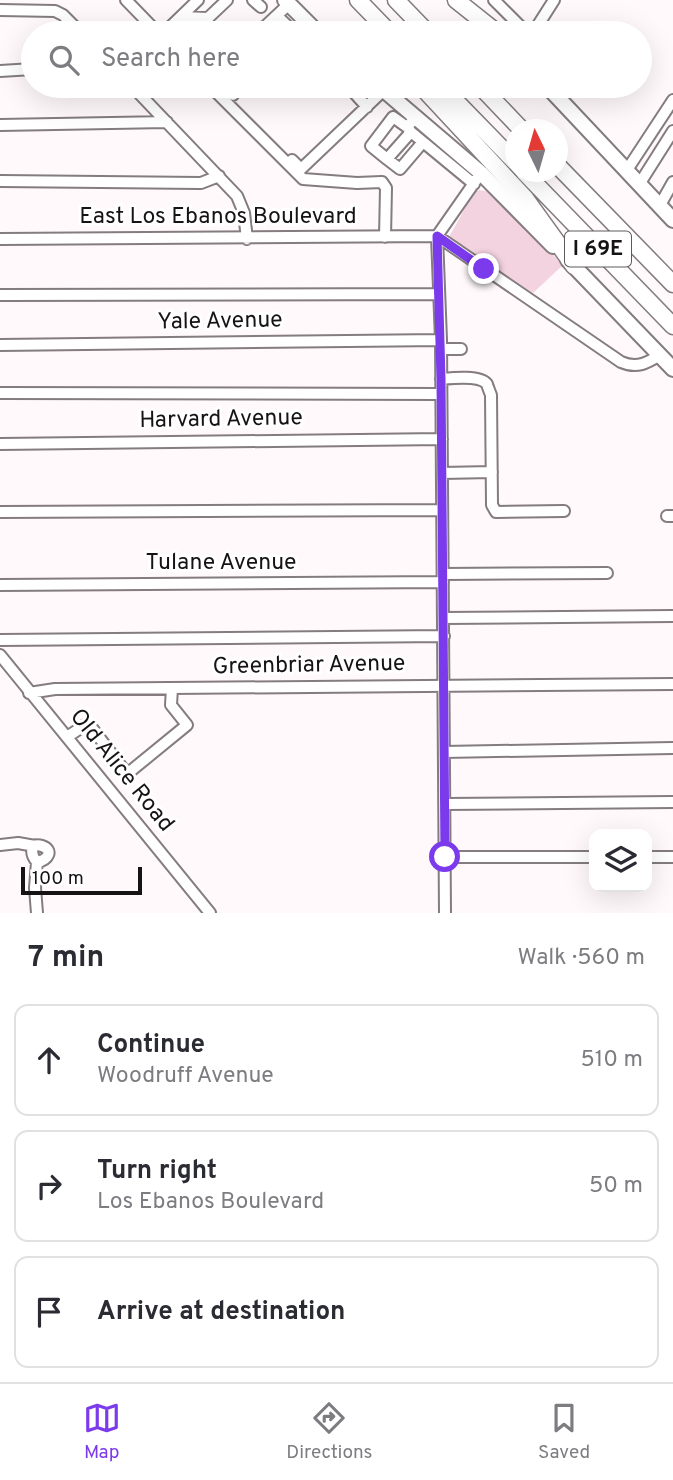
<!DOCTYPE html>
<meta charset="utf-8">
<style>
:root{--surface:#fff;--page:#f2f2f3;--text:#2b2b33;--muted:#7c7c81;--line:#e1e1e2;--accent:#7c3aed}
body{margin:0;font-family:Overpass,sans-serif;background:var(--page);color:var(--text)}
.controls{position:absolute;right:21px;bottom:21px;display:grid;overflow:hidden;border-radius:14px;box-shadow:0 7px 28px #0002}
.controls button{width:63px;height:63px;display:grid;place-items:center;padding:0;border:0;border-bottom:2px solid var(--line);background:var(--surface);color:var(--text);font:35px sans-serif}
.compass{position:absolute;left:505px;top:119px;width:63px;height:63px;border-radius:50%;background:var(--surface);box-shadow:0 7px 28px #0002;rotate:355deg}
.scale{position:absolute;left:21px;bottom:18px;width:121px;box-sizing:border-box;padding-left:7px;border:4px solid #161315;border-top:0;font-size:19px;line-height:24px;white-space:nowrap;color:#161315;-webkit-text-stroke:5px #fff;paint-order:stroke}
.stop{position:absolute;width:21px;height:21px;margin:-16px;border:5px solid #7c3aed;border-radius:50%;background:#fff}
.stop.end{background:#7c3aed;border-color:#fff;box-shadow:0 2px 7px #0008}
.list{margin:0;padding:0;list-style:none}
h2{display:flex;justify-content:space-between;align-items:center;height:91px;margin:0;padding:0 28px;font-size:30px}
h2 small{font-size:23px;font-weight:400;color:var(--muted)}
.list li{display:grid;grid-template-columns:46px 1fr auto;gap:21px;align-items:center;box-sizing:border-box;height:112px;margin:0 14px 14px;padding:0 14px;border:2px solid var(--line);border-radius:14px}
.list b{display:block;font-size:26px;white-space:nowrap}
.list p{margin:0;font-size:23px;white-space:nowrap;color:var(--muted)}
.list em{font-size:23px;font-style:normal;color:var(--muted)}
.icon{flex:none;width:38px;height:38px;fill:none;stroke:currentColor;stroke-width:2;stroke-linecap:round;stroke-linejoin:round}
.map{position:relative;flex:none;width:673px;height:913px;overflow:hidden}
.search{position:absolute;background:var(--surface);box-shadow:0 7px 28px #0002;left:21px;right:21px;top:21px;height:77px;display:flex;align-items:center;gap:18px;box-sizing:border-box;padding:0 24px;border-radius:38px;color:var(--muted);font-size:26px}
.sheet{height:469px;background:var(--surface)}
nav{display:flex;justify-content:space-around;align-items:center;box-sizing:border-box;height:98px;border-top:2px solid var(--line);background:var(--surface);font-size:19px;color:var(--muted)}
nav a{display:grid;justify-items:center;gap:4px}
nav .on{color:var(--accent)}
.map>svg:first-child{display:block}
.green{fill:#f4d3e1}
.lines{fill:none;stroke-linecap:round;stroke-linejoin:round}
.minor-casing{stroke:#847c7f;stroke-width:14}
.major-casing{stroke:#847c7f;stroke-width:18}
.highway-casing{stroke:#847c7f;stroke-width:19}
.minor{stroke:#fff;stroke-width:10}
.major{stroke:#fff;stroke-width:14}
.highway{stroke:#fff;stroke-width:16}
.route{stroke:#7c3aed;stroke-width:9}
.labels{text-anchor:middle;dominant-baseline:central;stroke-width:6;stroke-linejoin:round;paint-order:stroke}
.shield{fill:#fff;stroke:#5c5a5b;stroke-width:2}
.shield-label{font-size:21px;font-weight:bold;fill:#161315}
.street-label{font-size:23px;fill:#161315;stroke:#fff}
</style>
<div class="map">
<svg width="673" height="913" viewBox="0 0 673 913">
<rect width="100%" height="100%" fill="#fff9fc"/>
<path class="green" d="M479 190 492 192 563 265 533 293 460 249 448 239 474 192Z"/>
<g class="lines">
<g class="minor-casing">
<path id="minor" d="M126 0 158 33
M253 0 261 7
M494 0 527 33
M0 10 55 11 63 15 81 33
M277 16 295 33
M181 17 208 18 227 0
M170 27 198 0
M258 33 289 4
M533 33 554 0
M0 71 33 69
M132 86 237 196 244 213 247 239
M210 86 303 179 357 183 382 182 386 188 385 237
M224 86 233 95
M348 86 367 107
M0 125 167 122
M407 127 411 132 387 159 371 146 393 117 407 127 416 117
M411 132 474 184
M387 159 400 169 423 142
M292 160 301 169 384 90
M627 170 673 100
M0 181 201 183 219 176
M640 183 673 131
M660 205 673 182
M437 236 621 362C637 369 647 363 660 355
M0 239 437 236
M0 295 439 294
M0 345 441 340
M441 349H461
M441 379C452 378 480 375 487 384 487 385 491 395 491 395L492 505 496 512 564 511
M0 393 441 394
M0 444 442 439
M442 473 492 472
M0 512 442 510
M667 516H673
M443 574 607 573
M0 585 443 582
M443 618 673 616
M0 640 444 636
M0 655 210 913
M29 693 55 689 673 684
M67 737 85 725 92 728 127 774 187 725 171 705 172 688
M444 752 673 748
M445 804 673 802
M0 845 18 843 35 846
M445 857H594
M647 857H673
M37 913 35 888 37 862C30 854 30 842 42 846 54 850 48 860 37 862
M445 913 441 340 437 236 481 173"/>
</g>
<g class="major-casing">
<path id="major" d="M285 0 318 33
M379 86 481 173 553 246
M547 86 673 220
M568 260 673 369"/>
</g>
<g class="highway-casing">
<path id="highway" d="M358 0 390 33
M396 0 428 33
M456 0 495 31
M421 86 525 198 574 266
M441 86 516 163
M480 86 522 130
M558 166 673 284
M524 172 673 326"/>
</g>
<use href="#minor" class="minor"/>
<use href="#major" class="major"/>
<use href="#highway" class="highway"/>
</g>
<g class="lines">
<path class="route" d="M445 857 441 379 437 236 484 269"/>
</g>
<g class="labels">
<rect class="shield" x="565" y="231.5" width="66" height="35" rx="5"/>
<g class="shield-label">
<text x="598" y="249">I 69E</text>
</g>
<g class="street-label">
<text x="218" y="217">East Los Ebanos Boulevard</text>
<text transform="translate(220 322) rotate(-1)">Yale Avenue</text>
<text transform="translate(221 420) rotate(-1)">Harvard Avenue</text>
<text x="221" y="563">Tulane Avenue</text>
<text transform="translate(309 666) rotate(-1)">Greenbriar Avenue</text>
<text transform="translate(121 771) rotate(51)">Old Alice Road</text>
</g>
</g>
</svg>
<div class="controls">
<button><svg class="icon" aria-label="layers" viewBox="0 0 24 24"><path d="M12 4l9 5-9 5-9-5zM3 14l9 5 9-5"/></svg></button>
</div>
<svg class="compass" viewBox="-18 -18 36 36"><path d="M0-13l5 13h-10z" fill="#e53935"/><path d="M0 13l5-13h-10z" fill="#7c7c81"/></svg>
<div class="scale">100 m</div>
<div class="stop" style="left:445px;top:857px"></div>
<div class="stop end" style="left:484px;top:269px"></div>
<div class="search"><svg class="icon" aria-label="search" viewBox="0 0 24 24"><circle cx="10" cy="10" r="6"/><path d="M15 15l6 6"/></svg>Search here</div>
</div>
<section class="sheet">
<h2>7 min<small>Walk · 560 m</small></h2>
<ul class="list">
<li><svg class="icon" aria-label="ahead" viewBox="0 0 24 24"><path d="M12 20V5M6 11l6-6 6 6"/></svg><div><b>Continue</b><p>Woodruff Avenue</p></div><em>510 m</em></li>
<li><svg class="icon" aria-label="right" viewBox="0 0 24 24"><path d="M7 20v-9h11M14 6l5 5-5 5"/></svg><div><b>Turn right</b><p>Los Ebanos Boulevard</p></div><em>50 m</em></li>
<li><svg class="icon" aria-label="arrive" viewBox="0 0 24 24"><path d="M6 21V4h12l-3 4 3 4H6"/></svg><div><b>Arrive at destination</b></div></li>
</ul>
</section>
<nav>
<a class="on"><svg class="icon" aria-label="map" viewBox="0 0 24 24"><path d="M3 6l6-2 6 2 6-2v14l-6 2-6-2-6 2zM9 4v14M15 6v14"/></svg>Map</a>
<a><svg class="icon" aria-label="directions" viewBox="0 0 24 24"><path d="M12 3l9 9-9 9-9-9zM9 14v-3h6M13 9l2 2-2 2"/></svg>Directions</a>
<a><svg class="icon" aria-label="saved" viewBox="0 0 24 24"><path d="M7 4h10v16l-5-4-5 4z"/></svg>Saved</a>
</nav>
